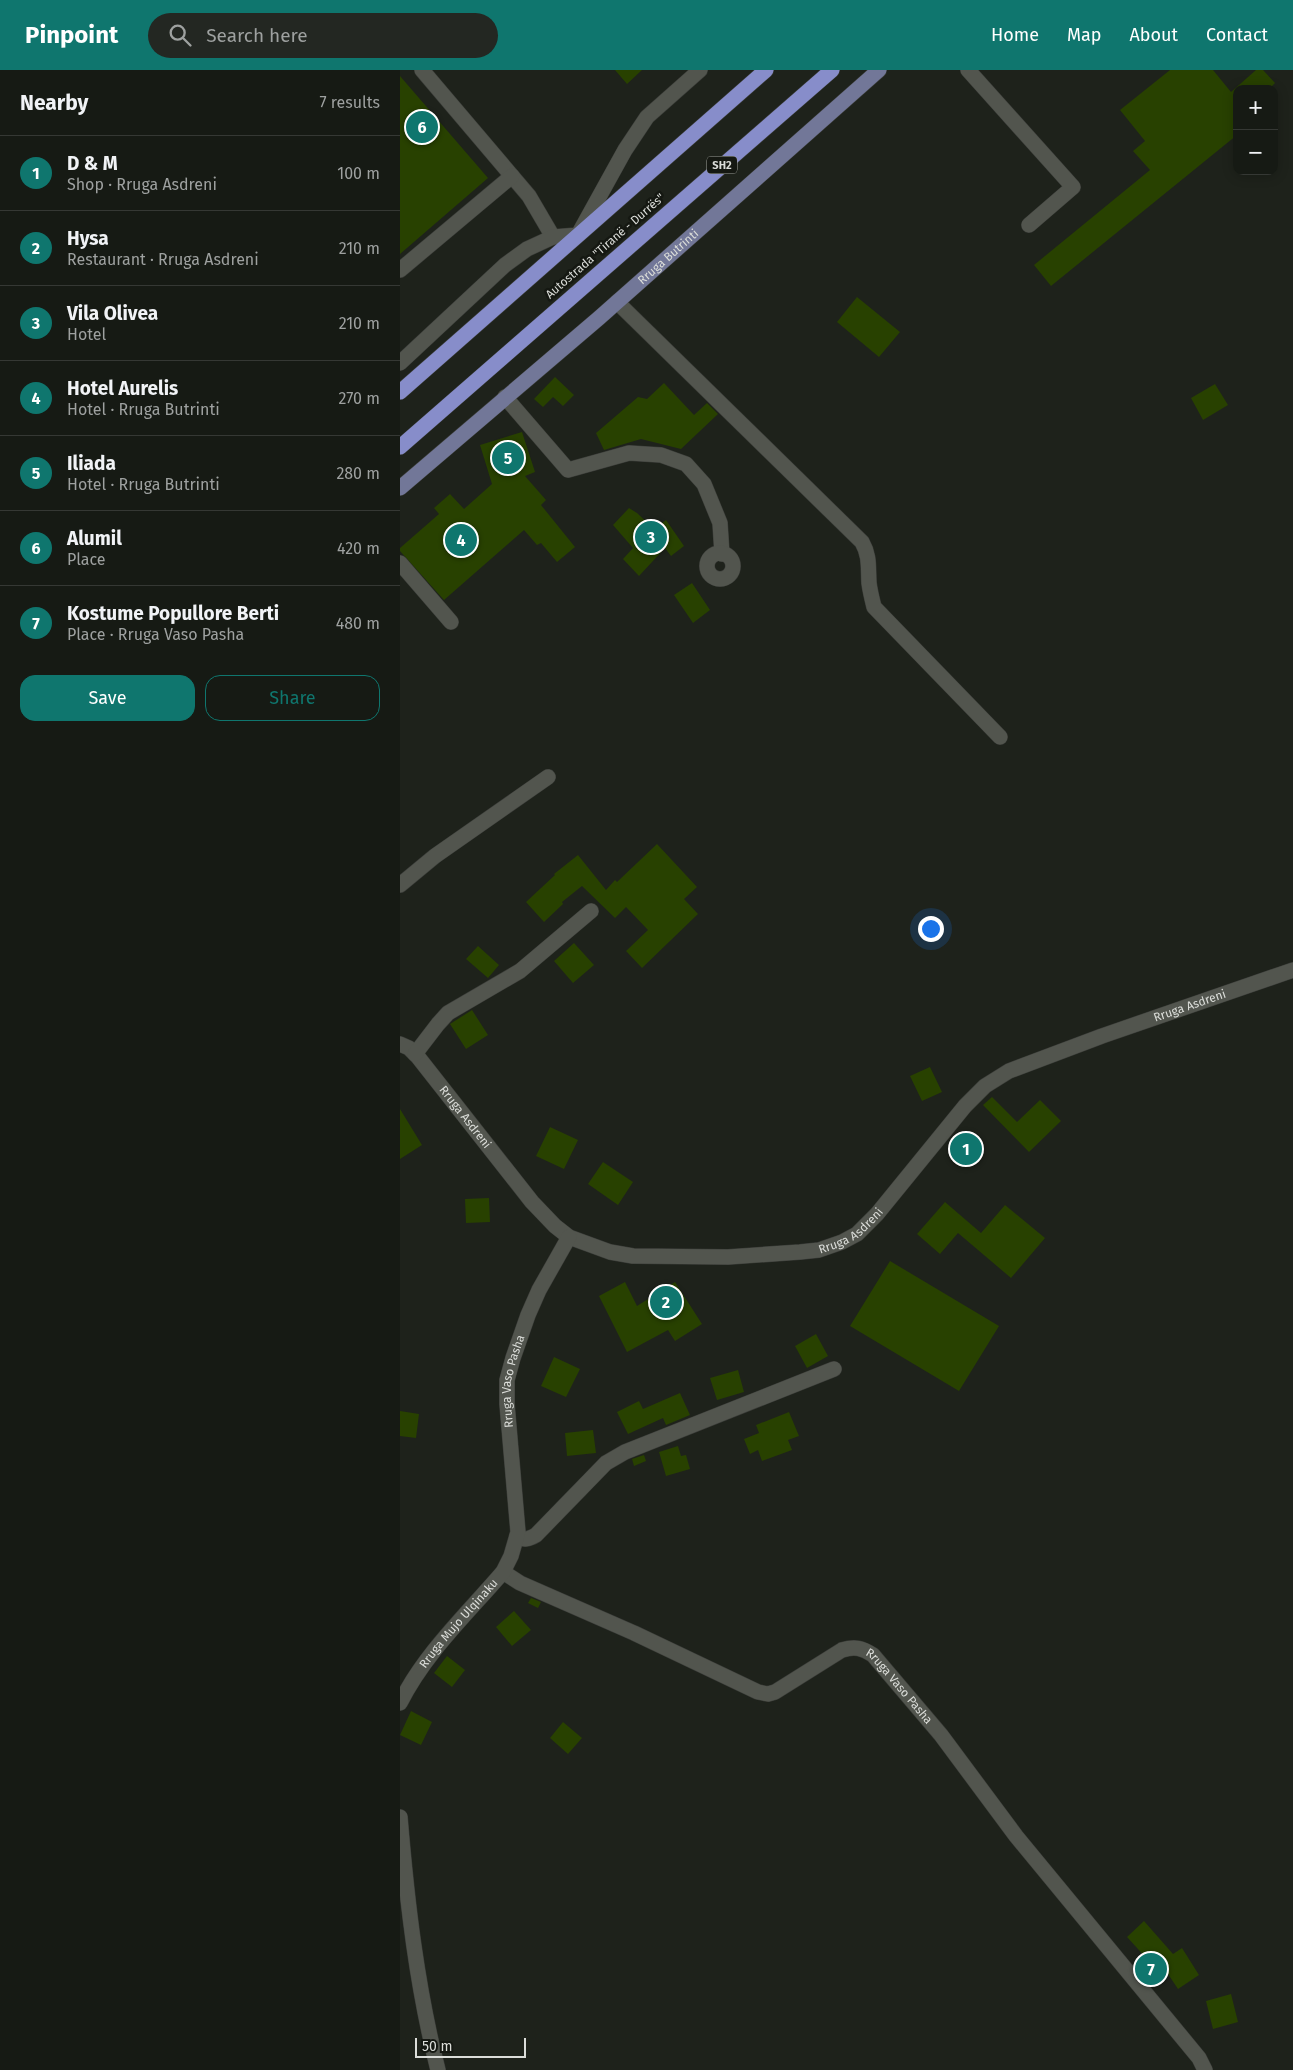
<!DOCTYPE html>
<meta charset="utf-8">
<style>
:root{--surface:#161a14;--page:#232722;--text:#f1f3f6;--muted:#9ea1a0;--line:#353834;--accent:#0f766e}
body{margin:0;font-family:"Fira Sans",sans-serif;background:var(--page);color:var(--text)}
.controls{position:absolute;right:15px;top:15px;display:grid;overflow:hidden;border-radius:10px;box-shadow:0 2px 12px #0003}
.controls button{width:45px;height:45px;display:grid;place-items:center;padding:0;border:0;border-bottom:1px solid var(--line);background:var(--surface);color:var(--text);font:25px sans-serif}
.scale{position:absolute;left:15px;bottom:12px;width:111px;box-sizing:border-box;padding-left:5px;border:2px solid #dbddd9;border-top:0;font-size:14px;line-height:18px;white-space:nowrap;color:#dbddd9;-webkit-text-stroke:4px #151812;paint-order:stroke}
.you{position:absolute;left:530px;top:858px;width:18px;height:18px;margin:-12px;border:4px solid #fff;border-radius:50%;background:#1a73e8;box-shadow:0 0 0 8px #1a73e833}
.badge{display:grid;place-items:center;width:32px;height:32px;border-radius:50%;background:var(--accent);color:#fff;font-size:16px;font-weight:700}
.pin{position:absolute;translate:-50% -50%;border:2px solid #fff;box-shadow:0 1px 5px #0006}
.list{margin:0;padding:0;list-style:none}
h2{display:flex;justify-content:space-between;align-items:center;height:65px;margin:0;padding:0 20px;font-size:21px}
h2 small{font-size:16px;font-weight:400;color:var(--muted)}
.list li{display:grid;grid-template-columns:32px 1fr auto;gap:15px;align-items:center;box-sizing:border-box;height:75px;padding:0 20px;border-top:1px solid var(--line)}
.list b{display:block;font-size:19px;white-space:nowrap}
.list p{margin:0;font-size:16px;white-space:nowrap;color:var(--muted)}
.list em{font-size:16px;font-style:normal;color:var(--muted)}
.actions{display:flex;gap:10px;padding:15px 20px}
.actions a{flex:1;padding:11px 0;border:1px solid var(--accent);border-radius:15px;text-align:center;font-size:18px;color:var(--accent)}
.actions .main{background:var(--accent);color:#fff}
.icon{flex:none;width:28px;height:28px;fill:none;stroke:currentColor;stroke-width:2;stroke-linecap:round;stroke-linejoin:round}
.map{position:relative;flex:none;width:893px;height:2000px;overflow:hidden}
header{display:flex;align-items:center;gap:30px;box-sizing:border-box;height:70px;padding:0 25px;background:var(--accent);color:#fff}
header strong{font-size:24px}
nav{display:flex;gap:28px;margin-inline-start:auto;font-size:18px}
.search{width:350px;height:45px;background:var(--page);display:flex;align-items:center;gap:12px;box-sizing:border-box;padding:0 18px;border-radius:28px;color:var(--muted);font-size:19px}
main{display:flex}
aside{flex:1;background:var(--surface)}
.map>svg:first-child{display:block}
.building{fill:#284100}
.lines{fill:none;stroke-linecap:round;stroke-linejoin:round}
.minor-casing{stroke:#3b3d39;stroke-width:16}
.major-casing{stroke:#3b3d39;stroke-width:16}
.highway-casing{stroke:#3b3d39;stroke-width:16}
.minor{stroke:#52554e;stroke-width:15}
.major{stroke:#727798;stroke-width:15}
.highway{stroke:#878dca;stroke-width:15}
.labels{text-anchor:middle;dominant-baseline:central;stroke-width:5;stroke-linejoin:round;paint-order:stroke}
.shield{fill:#151812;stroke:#a0a29d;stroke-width:1}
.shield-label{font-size:11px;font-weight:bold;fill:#dbddd9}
.street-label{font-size:12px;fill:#dbddd9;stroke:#151812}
</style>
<header>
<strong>Pinpoint</strong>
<div class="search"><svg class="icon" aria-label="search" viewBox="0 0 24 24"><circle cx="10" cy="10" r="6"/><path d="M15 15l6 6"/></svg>Search here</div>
<nav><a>Home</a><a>Map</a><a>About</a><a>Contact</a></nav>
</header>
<main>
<aside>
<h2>Nearby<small>7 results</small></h2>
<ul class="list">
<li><span class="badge">1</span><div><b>D &amp; M</b><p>Shop · Rruga Asdreni</p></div><em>100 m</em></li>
<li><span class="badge">2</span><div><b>Hysa</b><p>Restaurant · Rruga Asdreni</p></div><em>210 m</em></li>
<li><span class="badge">3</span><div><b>Vila Olivea</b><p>Hotel</p></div><em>210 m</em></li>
<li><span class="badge">4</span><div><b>Hotel Aurelis</b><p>Hotel · Rruga Butrinti</p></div><em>270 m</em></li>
<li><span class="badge">5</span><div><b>Iliada</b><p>Hotel · Rruga Butrinti</p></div><em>280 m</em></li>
<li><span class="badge">6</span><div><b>Alumil</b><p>Place</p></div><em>420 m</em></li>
<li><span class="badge">7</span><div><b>Kostume Popullore Berti</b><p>Place · Rruga Vaso Pasha</p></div><em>480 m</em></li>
</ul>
<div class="actions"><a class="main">Save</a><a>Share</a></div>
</aside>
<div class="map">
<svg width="893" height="2000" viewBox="0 0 893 2000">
<rect width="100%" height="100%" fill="#1e221b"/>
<path class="building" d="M215 0H242L227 14Z
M770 0H813L831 22 856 0H863L875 13 869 19H837V65L651 216 634 195 750 100 733 81 745 71 720 40Z
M0 6 88 108 0 184Z
M457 227 500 262 479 287 437 252Z
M155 307 174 325 163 336 153 327 143 337 134 329Z
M264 313 294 345 307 333 318 344 281 379 241 369 204 380 196 363 238 327 247 329Z
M815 314 828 335 803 350 791 328Z
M122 362 135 402 125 406 146 430 141 435 175 477 157 492 141 473 137 475 124 460 44 530 0 481V478L39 444 34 438 50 424 64 439 92 414 80 375Z
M229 438 237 443 254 459 266 450 284 476 271 486 265 478 239 506 223 489 233 478 213 455Z
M292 513 310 540 293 553 274 525Z
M257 774 297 817 284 829 298 844 242 898 226 881 248 860 226 837 215 848 182 816 162 832 163 834 144 852 126 832 155 805 154 804 178 785 206 820 215 810 217 812Z
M174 873 194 895 173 913 154 891Z
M78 876 99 895 88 908 66 889Z
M72 940 88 965 66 979 50 954Z
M530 997 542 1022 522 1031 510 1006Z
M592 1027 617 1052 640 1030 661 1051 629 1082 583 1035Z
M0 1039 22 1075 0 1089Z
M150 1057 178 1070 164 1099 136 1086Z
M203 1092 233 1112 218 1135 188 1114Z
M89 1128 90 1152 66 1153 65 1129Z
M545 1132 581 1163 605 1135 645 1168 611 1208 558 1163 540 1184 517 1164Z
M490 1191 599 1256 559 1321 450 1256Z
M225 1212 237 1236 275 1212 302 1254 275 1271 268 1260 227 1282 199 1226Z
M416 1264 428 1286 407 1298 395 1276Z
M154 1287 180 1299 166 1327 141 1316Z
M338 1300 344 1322 317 1330 310 1308Z
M280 1323 290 1345 266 1355 263 1348 228 1364 217 1342 239 1331 243 1339Z
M0 1341 19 1344 16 1368 0 1366Z
M389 1342 399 1366 388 1370 392 1380 362 1391 358 1380 350 1384 344 1369 359 1363 356 1355Z
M193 1360 196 1383 167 1386 165 1363Z
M278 1376 281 1386 286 1385 290 1399 266 1406 259 1382Z
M244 1385 246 1391 234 1396 232 1389Z
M131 1528 141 1532 138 1538 128 1533Z
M114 1541 131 1560 112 1576 96 1557Z
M47 1586 65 1600 52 1617 34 1603Z
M11 1641 32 1652 21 1675 0 1665Z
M163 1652 182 1668 168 1684 150 1668Z
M744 1851 773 1884 782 1878 799 1905 778 1919 768 1904 751 1914 738 1897 748 1890 727 1867Z
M831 1924 838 1952 813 1959 806 1931Z"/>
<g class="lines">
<g class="minor-casing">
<g id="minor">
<path d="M22 0 129 126 153 167"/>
<path d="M568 0 673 117 629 155"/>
<path d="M0 200 112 106"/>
<path d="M217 232 462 472C470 486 468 497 469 513 470 521 472 529 474 537L600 667"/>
<path d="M0 293 105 195 127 179 153 167 178 165 225 80 247 47 300 0"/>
<path d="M105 327 168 400 229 383 261 385 286 394 304 414 320 453 322 484"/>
<circle cx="320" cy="496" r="13"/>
<path d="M0 493 51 552"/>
<path d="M0 815 35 786 148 707"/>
<path id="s1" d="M0 974 9 978 18 987 132 1132 155 1156 169 1167 210 1182 233 1186 328 1187 400 1182 419 1180 442 1172 457 1164 477 1144 565 1036 585 1016 609 1001 702 966 893 900"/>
<path d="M15 984 38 954 48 943 120 901 191 841"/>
<path d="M117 1466C124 1471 129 1469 136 1465L206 1393 225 1382 434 1299"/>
<path id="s2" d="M103 1502 120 1513 234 1563 358 1622 368 1624 375 1622 442 1580C455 1576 462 1578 473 1585L541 1665 616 1766 799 1988 805 2000"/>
<path id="s3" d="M0 1633C25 1583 67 1544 103 1502L111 1486 118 1462 107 1334V1310L113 1288 128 1245 139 1220 169 1167"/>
<path d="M0 1747C7 1832 17 1918 38 2000"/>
</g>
</g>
<g class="major-casing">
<g id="major">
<path id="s4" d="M0 418 199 248 479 0"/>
</g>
</g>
<g class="highway-casing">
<path id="highway" d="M0 322 366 0
M0 377 432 0"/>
</g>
<use href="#minor" class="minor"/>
<use href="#major" class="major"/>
<use href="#highway" class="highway"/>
</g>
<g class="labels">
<rect class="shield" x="307" y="86.5" width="30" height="17" rx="4"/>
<g class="shield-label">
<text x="322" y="95">SH2</text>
</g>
<g class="street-label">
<text transform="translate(205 176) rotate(-41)">Autostrada "Tiranë - Durrës"</text>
<text stroke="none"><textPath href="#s4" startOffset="354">Rruga Butrinti</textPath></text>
<text stroke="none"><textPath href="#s1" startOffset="969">Rruga Asdreni</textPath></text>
<text stroke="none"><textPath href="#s1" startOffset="99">Rruga Asdreni</textPath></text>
<text stroke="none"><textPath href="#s1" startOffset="549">Rruga Asdreni</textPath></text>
<text stroke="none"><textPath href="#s3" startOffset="362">Rruga Vaso Pasha</textPath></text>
<text stroke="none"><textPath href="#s3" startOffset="99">Rruga Mujo Ulqinaku</textPath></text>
<text stroke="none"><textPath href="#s2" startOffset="452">Rruga Vaso Pasha</textPath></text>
</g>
</g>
</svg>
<div class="controls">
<button>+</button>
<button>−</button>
</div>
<div class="scale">50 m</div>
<div class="you"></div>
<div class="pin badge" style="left:566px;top:1079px">1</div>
<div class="pin badge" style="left:266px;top:1232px">2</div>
<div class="pin badge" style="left:251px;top:467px">3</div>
<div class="pin badge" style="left:61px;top:470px">4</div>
<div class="pin badge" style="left:108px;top:388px">5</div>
<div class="pin badge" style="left:22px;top:57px">6</div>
<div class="pin badge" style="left:751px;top:1899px">7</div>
</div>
</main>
